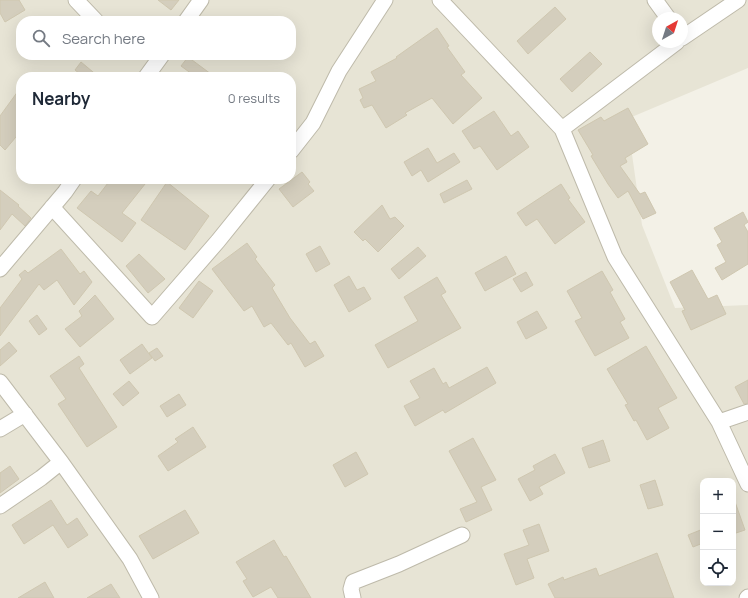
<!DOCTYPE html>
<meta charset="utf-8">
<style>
:root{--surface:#fff;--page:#f2f2f3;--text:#1f2937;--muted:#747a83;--line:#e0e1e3}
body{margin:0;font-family:Manrope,sans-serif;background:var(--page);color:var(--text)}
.controls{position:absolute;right:12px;bottom:12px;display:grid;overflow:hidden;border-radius:8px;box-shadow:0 4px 16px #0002}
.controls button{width:36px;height:36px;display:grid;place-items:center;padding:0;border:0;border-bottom:1px solid var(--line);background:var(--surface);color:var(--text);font:20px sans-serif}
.compass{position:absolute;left:652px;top:12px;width:36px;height:36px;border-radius:50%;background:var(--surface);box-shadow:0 4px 16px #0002;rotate:39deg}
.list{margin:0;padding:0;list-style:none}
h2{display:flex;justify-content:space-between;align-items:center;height:52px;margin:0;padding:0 16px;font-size:17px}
h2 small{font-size:13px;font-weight:400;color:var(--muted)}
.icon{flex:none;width:22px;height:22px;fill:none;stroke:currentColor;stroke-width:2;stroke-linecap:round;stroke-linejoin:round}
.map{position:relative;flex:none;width:748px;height:598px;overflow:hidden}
.search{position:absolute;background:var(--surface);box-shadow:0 4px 16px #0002;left:16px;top:16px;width:280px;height:44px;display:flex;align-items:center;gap:10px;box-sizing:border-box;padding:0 14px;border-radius:16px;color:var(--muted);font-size:15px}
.panel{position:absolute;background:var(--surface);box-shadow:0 4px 16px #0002;left:16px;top:72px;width:280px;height:112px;border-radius:16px}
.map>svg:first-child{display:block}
.residential{fill:#e7e4d5;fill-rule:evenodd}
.building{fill:#d4cebd;stroke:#cfc7b0}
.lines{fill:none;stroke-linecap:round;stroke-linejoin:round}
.minor-casing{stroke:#bebaaa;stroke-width:17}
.minor{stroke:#fff;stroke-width:15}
</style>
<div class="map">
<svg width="748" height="598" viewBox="0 0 748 598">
<rect width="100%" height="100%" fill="#f3f1e7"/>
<path class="residential" d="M0 0H748V68L627 119 642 225 675 308 748 305V598H0ZM658 18H682V42H658ZM21 21H291V55H21ZM21 77H291V179H21ZM703 481H733V583H703Z"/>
<path class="building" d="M0 0H19L25 10 5 22 0 13Z
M158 0H179L171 10Z
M555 7 566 19 528 54 517 41Z
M437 28 449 46 447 47 465 72 461 75 482 98 453 124 432 98 405 113 407 115 386 128 372 105 364 108 360 100 363 98 359 89 376 81 371 72 397 58 396 57Z
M590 52 602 64 572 92 560 79Z
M188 57 215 77H196L181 66Z
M81 62 99 77H84L75 70Z
M21 87V131L5 150 0 145V116Z
M628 108 648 144 625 158 627 162 620 166 640 194 645 192 656 213 643 219 628 191 618 198 608 184 591 156 593 155 578 130 601 117 604 121Z
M494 111 511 136 518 131 529 147 497 170 480 146 474 149 462 131Z
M428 148 437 163 454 153 460 162 428 182 421 170 412 176 404 162Z
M302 172 310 182 308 184 314 191 293 207 279 189Z
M111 179H149L122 213 136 223 122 242 77 208 91 191 98 196Z
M467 180 472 189 444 203 440 194Z
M167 182 209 216 185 250 141 220Z
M561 184 570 198 568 199 585 222 555 244 537 219 526 226 517 213Z
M0 190 19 205 18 206 31 218 25 226 12 214 0 230Z
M382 205 390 219 395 217 404 226 378 252 365 239 363 241 354 232Z
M743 212 748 222 744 225 748 232V264L722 280 715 268 726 262 717 245 722 242 714 228Z
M247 243 257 257 255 259 275 285 272 288 290 318 310 344 315 341 324 356 305 367 291 343 288 345 271 323 264 327 252 306 244 311 212 269Z
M320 246 330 264 316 272 306 254Z
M418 247 426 256 399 279 391 269Z
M61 249 80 274 84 271 92 282 74 305 57 280 44 290 39 284 0 336V308L22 279 19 275 25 270 28 273Z
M139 254 165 279 148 293 126 266Z
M506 256 516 274 485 291 475 273Z
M692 270 708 299 717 295 726 314 691 330 682 311 685 310 670 282Z
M602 271 613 290 610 292 625 319 620 322 629 338 595 356 575 321 582 318 567 291Z
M526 272 533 285 521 292 513 279Z
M349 276 357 290 364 287 371 299 349 312 334 285Z
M437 277 446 292 441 295 461 328 388 368 375 345 418 321 404 297Z
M199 281 213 291 193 318 179 308Z
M95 295 114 319 80 347 65 329 82 316 79 311Z
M537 311 547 328 526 339 517 322Z
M37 315 47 329 39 335 29 321Z
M9 342 17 351 0 366V350Z
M142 344 152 358 130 374 120 360Z
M646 346 677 398 658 408 669 428 647 440 636 420 634 421 625 405 628 404 607 369Z
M157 348 163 356 155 361 149 353Z
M79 356 84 364 79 368 117 427 87 447 58 404 66 399 50 376Z
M487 367 496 383 445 413 443 410 415 426 404 406 420 398 410 381 434 368 443 384 446 382 449 388Z
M748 380V403L744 404 735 387Z
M129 381 139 393 123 406 113 394Z
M179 394 186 405 167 417 160 406Z
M193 427 206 447 168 471 158 456 178 442 175 439Z
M473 438 496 480 481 487 492 510 466 522 460 509 477 502 449 451Z
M603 440 610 461 589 468 582 448Z
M356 452 368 474 345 487 333 465Z
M555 454 565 473 539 487 543 494 530 501 518 479 535 470 533 466Z
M10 466 19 479 0 493V473Z
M655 480 663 505 648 509 640 485Z
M733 499H734L745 530 733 534Z
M51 500 67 525 77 518 88 535 68 548 53 525 24 544 12 525Z
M185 510 199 533 153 559 139 536Z
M539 524 549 551 527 559 534 578 516 585 504 554 529 545 523 530Z
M703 529V543L693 547 688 535Z
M274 540 284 557 286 556 311 598H278L271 587 253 597 243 581 247 579 236 562Z
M657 553 674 598H555L548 584 563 577 564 580 596 568 599 576Z
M45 582 54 598H18Z
M111 584 120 598H87Z"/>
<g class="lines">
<g class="minor-casing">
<path id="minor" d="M76 0 96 21
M440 0 562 129 615 257 719 422 748 484
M655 0 668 18
M186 21 201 0
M682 38 738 0
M146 77 162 55
M562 129 677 42
M291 151 313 123 339 71 385 0
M52 207 152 317 218 241 268 179
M0 269 65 192 74 179
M0 382 61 462 130 559 151 598
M719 422 748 412
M0 429 25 414
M0 506 41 478 61 462
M353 598 351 589 353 582 399 564 462 535
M747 598 748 597"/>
</g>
<use href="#minor" class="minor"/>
</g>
</svg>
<div class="controls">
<button>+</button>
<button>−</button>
<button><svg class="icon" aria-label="locate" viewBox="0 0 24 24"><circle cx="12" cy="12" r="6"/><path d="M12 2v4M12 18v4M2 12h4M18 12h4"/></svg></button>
</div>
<svg class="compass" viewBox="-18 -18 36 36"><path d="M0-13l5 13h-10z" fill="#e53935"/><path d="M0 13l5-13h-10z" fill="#747a83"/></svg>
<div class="search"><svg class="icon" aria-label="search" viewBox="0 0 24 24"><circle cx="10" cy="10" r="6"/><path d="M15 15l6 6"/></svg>Search here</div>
<section class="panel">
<h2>Nearby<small>0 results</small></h2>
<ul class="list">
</ul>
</section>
</div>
